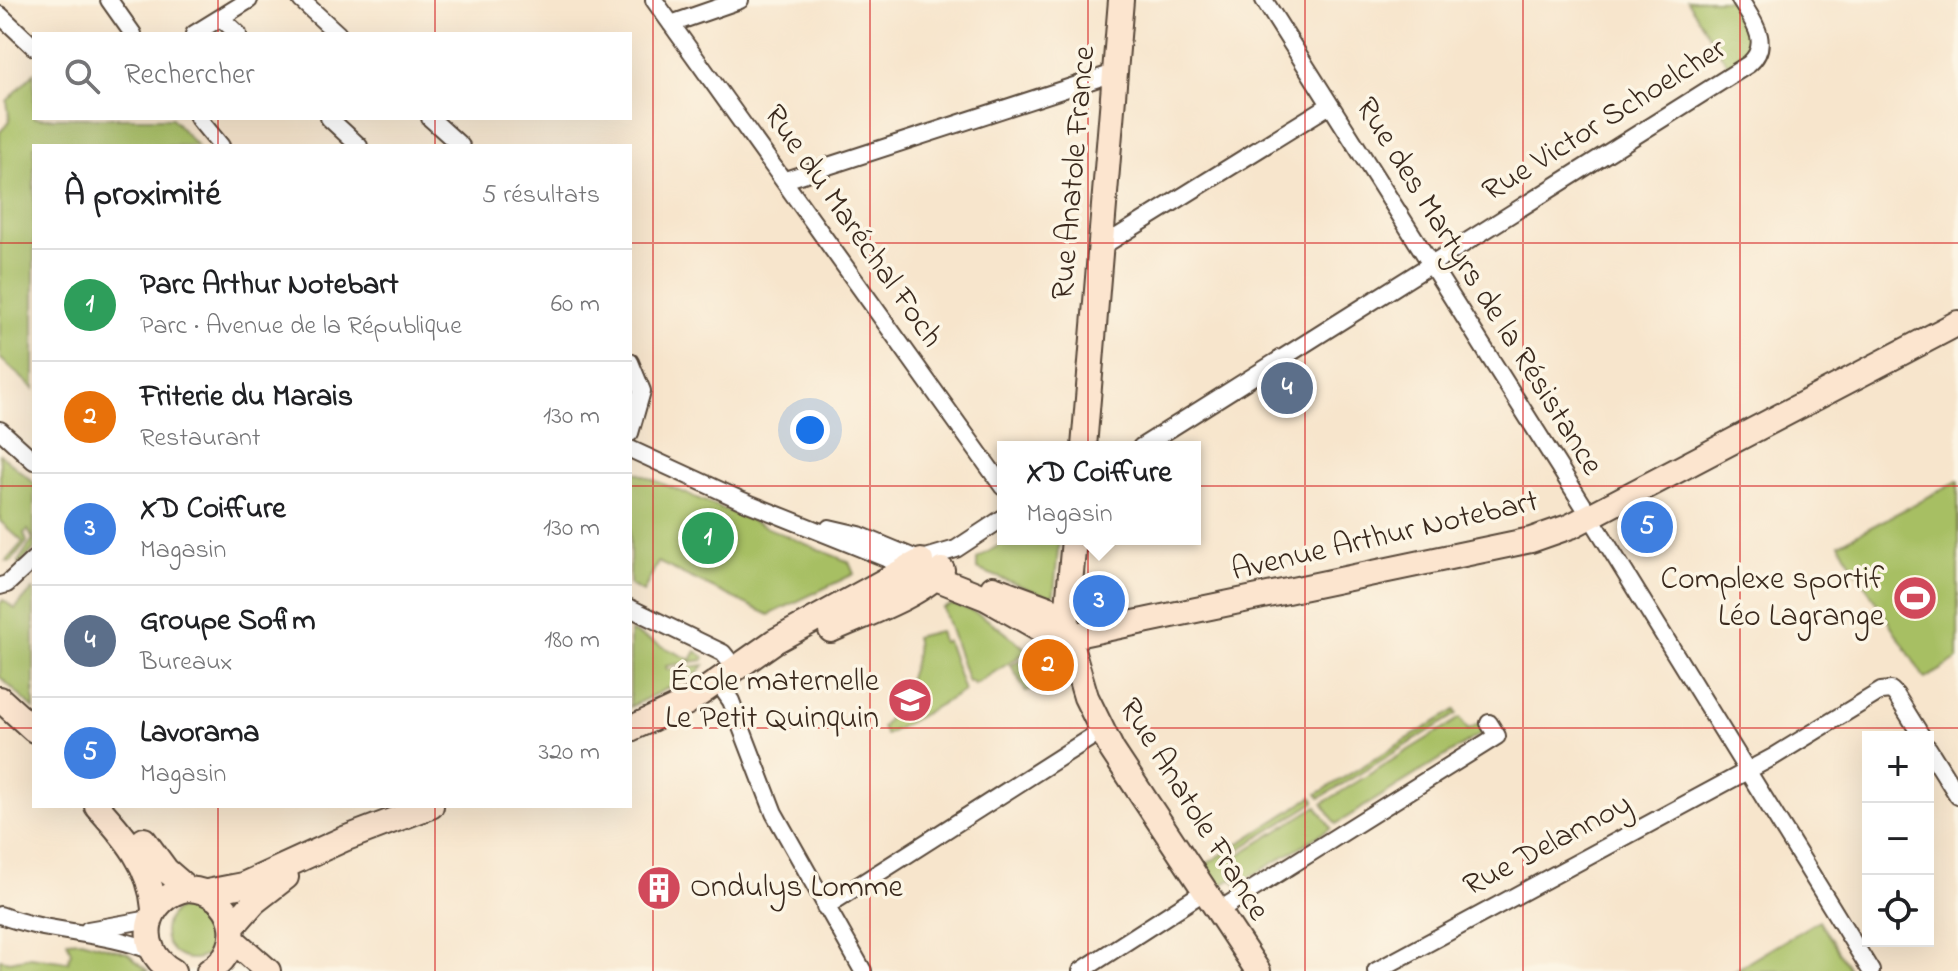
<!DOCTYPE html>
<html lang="fr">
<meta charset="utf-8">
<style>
:root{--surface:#fff;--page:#f6f6f6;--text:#202124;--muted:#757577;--line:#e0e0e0;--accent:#b45309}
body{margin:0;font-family:"Indie Flower",sans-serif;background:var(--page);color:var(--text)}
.controls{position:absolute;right:24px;bottom:24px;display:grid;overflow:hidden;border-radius:0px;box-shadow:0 8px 32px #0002}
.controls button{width:72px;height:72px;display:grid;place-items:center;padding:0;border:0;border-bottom:2px solid var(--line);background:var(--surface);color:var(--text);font:40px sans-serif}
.you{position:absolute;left:810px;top:430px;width:28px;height:28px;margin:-20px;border:6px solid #fff;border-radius:50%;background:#1a73e8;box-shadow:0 0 0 12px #1a73e833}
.badge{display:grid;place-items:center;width:52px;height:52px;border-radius:50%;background:var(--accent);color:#fff;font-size:26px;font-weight:700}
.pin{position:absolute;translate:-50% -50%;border:4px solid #fff;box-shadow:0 2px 8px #0006}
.popup{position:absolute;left:997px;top:441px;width:204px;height:104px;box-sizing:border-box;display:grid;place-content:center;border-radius:0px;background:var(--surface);filter:drop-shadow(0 2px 6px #0005);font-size:26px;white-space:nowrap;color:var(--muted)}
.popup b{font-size:30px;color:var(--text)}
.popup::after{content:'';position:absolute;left:50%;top:100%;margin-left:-16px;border:16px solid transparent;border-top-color:var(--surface)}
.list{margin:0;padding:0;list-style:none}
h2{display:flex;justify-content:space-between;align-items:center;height:104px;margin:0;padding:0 32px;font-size:34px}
h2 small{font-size:26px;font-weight:400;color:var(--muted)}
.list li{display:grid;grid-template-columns:52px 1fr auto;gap:24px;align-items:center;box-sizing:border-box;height:112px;padding:0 32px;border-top:2px solid var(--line)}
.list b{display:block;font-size:30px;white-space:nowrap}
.list p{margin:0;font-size:26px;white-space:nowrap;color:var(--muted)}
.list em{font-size:26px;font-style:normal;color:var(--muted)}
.icon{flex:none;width:44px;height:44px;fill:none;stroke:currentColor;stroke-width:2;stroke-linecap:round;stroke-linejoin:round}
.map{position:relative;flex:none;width:1958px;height:971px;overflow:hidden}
.search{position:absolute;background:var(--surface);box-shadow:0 8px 32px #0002;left:32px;top:32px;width:600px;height:88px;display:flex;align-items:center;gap:20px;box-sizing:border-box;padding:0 28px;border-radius:0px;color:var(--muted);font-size:30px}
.panel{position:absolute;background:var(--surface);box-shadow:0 8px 32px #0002;left:32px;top:144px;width:600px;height:664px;border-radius:0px}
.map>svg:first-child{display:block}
.green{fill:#a7bf64;stroke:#717441;stroke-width:2}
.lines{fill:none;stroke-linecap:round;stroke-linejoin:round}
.street-casing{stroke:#574638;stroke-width:20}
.secondary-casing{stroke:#574638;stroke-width:28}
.street{stroke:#fff;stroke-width:16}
.secondary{stroke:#fce5cf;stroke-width:24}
.grid{fill:none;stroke:#d62828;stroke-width:2;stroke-opacity:0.55}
.labels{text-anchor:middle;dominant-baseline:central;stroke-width:7;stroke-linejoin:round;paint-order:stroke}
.street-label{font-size:32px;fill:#3b2a1e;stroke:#fcf5e5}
.poi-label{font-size:32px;fill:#3b2a1e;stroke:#fcf5e5;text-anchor:end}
</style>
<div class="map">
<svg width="1958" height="971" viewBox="0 0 1958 971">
<rect width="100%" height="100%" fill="#fcf5e5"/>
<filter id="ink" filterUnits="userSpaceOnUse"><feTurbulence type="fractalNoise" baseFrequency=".0125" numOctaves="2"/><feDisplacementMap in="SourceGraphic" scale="16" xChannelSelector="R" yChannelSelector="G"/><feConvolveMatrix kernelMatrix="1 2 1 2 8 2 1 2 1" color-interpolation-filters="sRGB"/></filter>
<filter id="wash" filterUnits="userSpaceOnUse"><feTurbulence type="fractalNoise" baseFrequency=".006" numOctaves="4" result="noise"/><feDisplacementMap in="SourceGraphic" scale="32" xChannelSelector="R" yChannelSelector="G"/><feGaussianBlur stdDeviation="1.8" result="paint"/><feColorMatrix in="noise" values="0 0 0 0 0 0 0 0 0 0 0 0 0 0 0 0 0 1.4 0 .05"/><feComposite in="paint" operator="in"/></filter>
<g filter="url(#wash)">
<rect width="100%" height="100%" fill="#f7e5cc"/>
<path class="green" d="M1687 0H1730L1749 34 1745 57 1730 69Z
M34 73V118H172L197 146H34V389L0 358V132L10 121 7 101Z
M0 454 34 483V549L19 566 18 562 33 539 28 530 24 533 27 542 11 562 6 561 23 542 0 521Z
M630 470 849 562 854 574 769 615 658 562 643 592 630 585Z
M1958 481V659L1925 679 1839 544Z
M1009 539H1059L1054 593 1050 597 977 569V559Z
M32 590 34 591V709L0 677V604L3 600 15 609Z
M952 605C980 609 1006 633 1028 651L974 685 972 681 968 682 943 608Z
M630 631 691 660 696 651 704 657 703 660 666 666 667 670 704 665 698 673 630 707Z
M939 631 942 642 947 641 964 691 886 735 882 728C895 709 923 660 915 637Z
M1031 655 1048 679 1026 692 1011 665Z
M1455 710 1457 714 1320 798 1317 794Z
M1460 718 1468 730 1479 723 1484 732 1336 824 1323 803Z
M1312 797 1315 802 1224 859 1227 862 1317 806 1331 828 1237 885 1232 879 1219 887 1205 865Z
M165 932a27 27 0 1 1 54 0a27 27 0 1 1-54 0Z
M1819 920 1849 969 1845 971H1734Z
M81 940 127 953 148 971H0V959L10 961 30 957 68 962 71 952 67 941Z"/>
</g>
<g filter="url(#ink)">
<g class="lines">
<g class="street-casing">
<path id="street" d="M109 0 133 34
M301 0 338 34
M654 0 1003 487
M1264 0 1590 516 1871 971
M0 15 34 47
M221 18 238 34
M671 24 740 0
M194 34 249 0
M198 118 221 146
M329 118 359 146
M430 118 461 146
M785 180 1114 73
M1101 247 1330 105
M630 362 642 391 630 433
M0 430 34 461
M1141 447 1749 64C1772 44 1753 21 1740 0
M630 449 743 501 908 567
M829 528 859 535 919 560 956 549 1003 518
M0 586 7 584 34 559
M630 608 723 653 736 669
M718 682 731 701 774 813 863 971
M1928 748 1958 796
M825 907 1101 731
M1218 911 1497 736 1489 723
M0 915C49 934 104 931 152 951
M88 930 150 919
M1081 971 1205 891
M1376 971 1773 757 1881 691 1891 690 1896 695 1922 737"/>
</g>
<g class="secondary-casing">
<path id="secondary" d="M1084 447 1121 0
M1074 539 1066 629 1086 697 1112 750 1258 971
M908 567 986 598 1046 632 1067 637 1531 540 1571 526 1958 323
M993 588 1066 615
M831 630C861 616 923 595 942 570
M0 699 34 730
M630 729 688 702 775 641 921 561
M97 806C125 837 151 866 154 909
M144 840 166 870 188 889
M207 892 243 885 344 839 431 806
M233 926 254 902 286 877
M233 940 268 971
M173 971C133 949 145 896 188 889 235 891 249 947 209 971"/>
</g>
<use href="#street" class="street"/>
<use href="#secondary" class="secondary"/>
</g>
</g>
<path class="grid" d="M218 0V34M435 0V34M653 0V971M870 0V971M1088 0V971M1305 0V971M1523 0V971M1740 0V971M218 118V146M435 118V146M0 243H34M630 243H1958M0 486H34M630 486H1958M0 728H34M630 728H1958M218 806V971M435 806V971"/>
<defs>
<g id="stadium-disc" transform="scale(2.3)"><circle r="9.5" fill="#d1495b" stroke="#fcf5e5"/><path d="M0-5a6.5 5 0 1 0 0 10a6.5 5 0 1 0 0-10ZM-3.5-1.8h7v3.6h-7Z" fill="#fff"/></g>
<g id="school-disc" transform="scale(2.3)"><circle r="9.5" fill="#d1495b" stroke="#fcf5e5"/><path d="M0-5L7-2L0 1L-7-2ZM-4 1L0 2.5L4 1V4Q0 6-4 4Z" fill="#fff"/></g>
<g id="building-disc" transform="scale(2.3)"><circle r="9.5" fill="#d1495b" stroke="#fcf5e5"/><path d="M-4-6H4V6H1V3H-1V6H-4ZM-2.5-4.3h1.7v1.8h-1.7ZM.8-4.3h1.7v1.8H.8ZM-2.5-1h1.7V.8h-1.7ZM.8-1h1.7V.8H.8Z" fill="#fff"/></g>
</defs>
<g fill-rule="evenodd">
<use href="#stadium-disc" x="1915" y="598"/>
<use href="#school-disc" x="910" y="700"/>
<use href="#building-disc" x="659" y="888"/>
</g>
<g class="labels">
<g class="street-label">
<text transform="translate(1605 121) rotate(-32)">Rue Victor Schoelcher</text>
<text transform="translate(1075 173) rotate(-85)">Rue Anatole France</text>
<text transform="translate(852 227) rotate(55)">Rue du Maréchal Foch</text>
<text transform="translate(1478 287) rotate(58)">Rue des Martyrs de la Résistance</text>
<text transform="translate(1385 537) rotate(-13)">Avenue Arthur Notebart</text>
<text transform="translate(1193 810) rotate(58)">Rue Anatole France</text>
<text transform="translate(1548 846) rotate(-28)">Rue Delannoy</text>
</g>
<g class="poi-label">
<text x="1884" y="580">Complexe sportif<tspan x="1884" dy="37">Léo Lagrange</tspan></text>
<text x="879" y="682">École maternelle<tspan x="879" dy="37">Le Petit Quinquin</tspan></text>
<text x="690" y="888" text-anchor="start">Ondulys Lomme</text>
</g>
</g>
</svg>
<div class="controls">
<button>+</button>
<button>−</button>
<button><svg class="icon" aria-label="locate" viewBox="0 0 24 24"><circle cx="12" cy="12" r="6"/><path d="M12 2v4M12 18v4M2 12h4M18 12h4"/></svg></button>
</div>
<div class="you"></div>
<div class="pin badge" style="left:708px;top:538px;background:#2e9e5b">1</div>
<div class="pin badge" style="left:1048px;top:665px;background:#e8710a">2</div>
<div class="pin badge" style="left:1099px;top:601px;background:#3f7fe0">3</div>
<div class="popup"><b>XD Coiffure</b>Magasin</div>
<div class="pin badge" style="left:1287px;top:388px;background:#5c6f8a">4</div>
<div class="pin badge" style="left:1647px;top:527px;background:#3f7fe0">5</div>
<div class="search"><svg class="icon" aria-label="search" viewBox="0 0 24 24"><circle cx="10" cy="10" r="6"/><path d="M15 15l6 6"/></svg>Rechercher</div>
<section class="panel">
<h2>À proximité<small>5 résultats</small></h2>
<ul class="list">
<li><span class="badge" style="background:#2e9e5b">1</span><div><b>Parc Arthur Notebart</b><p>Parc · Avenue de la République</p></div><em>60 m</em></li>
<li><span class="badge" style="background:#e8710a">2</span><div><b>Friterie du Marais</b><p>Restaurant</p></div><em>130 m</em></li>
<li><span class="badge" style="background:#3f7fe0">3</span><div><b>XD Coiffure</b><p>Magasin</p></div><em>130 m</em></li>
<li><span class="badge" style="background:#5c6f8a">4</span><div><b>Groupe Sofim</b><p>Bureaux</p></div><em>180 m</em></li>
<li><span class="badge" style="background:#3f7fe0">5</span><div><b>Lavorama</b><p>Magasin</p></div><em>320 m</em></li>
</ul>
</section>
</div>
